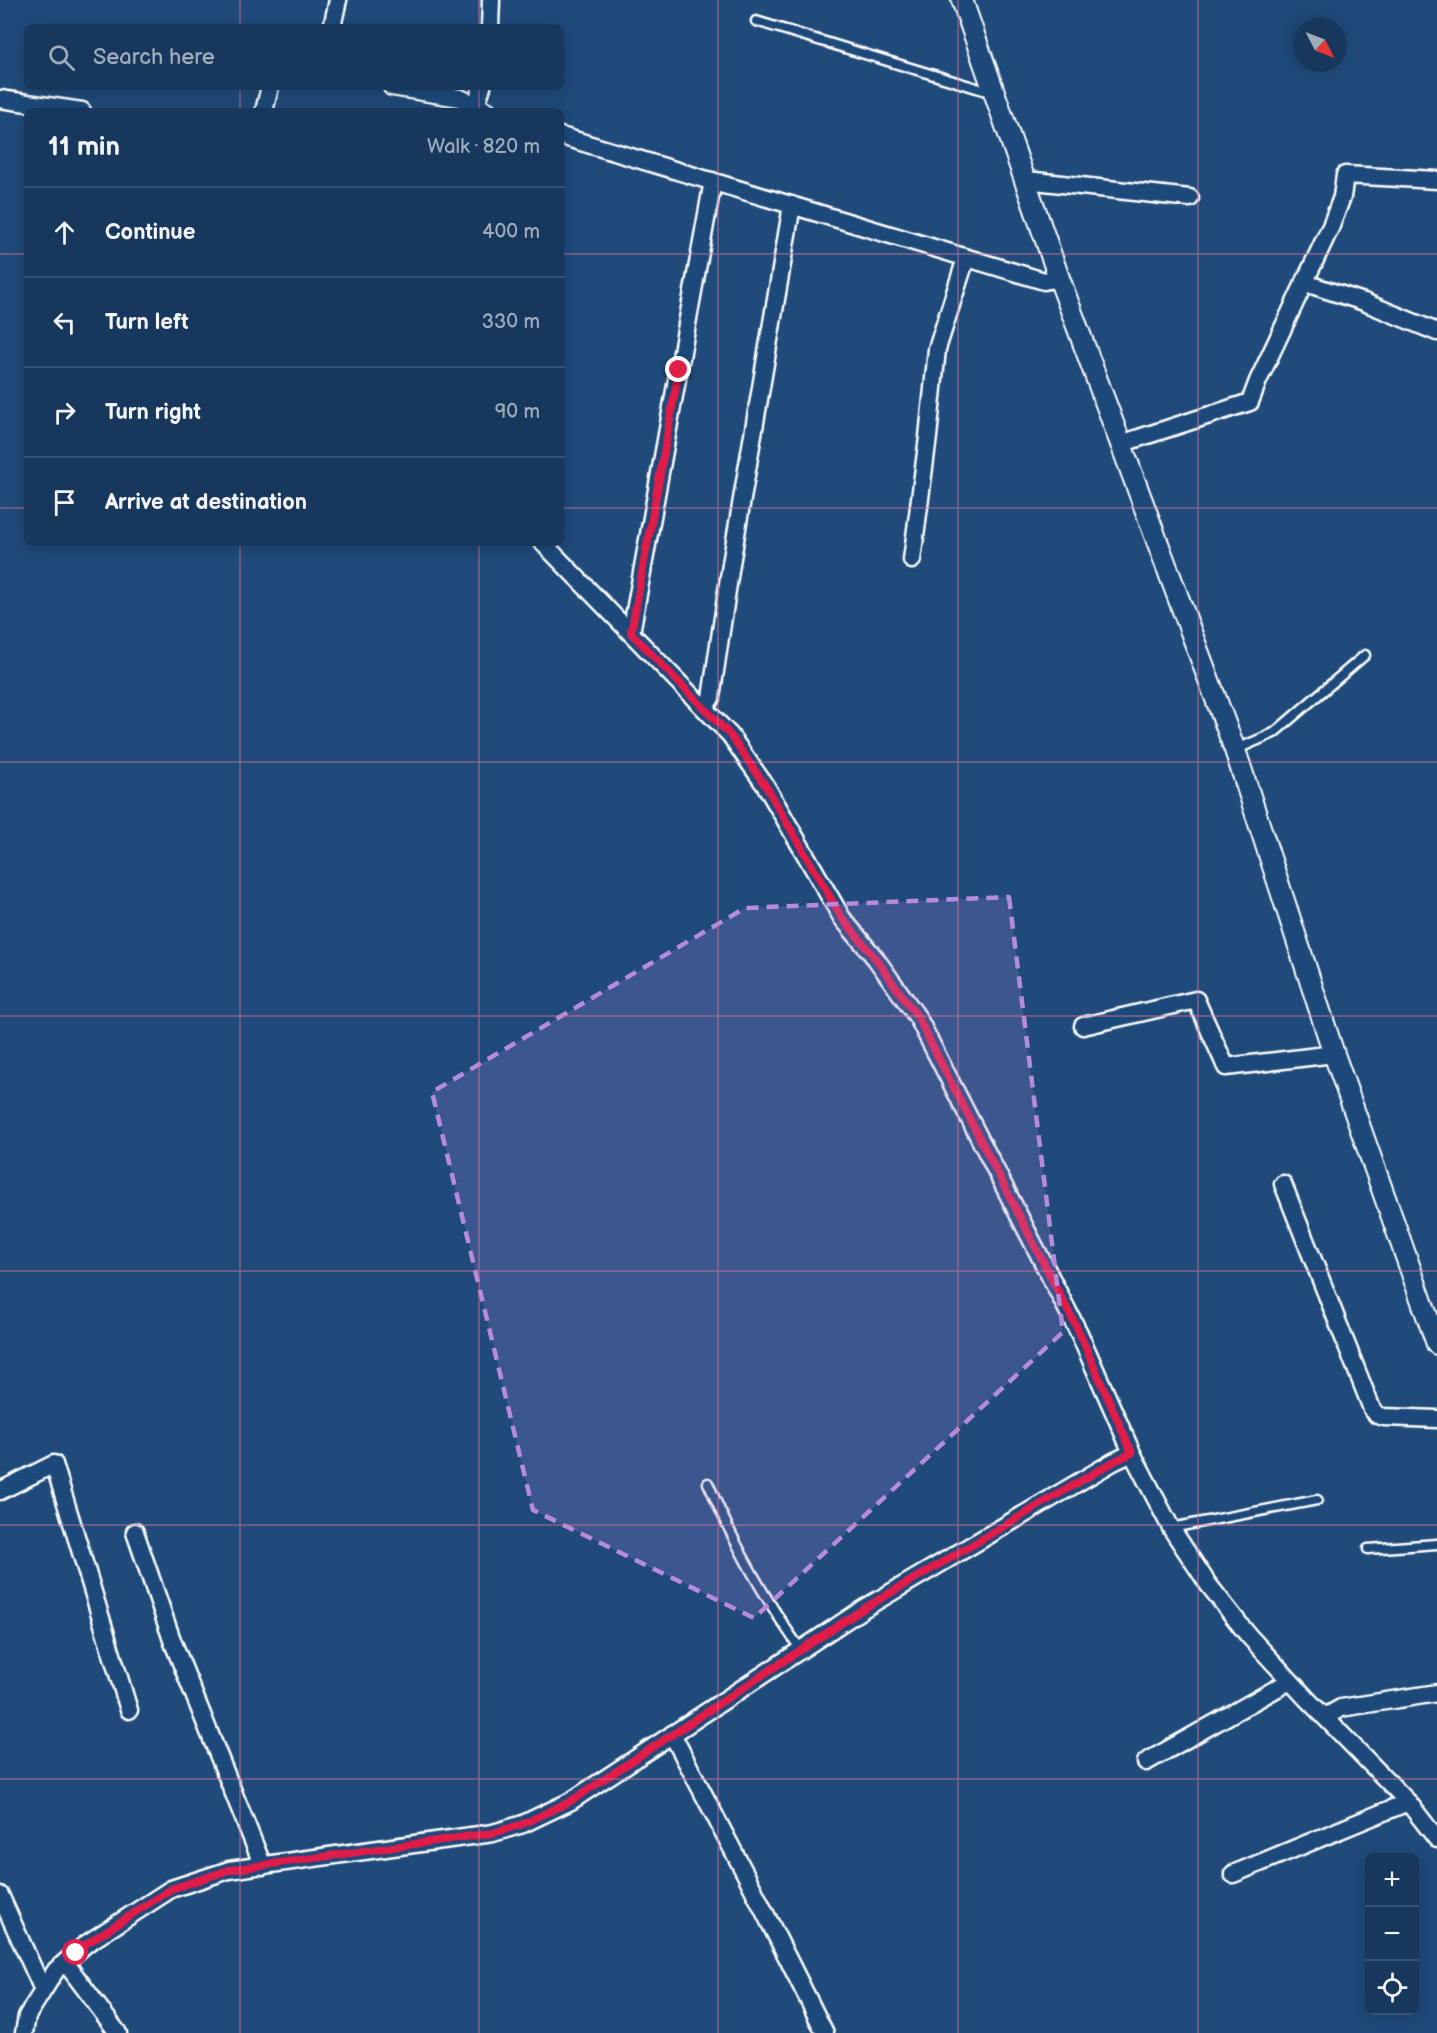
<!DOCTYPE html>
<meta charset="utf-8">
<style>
:root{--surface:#17385c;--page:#244365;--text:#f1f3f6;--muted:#9eacbb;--line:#365272}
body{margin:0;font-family:"Balsamiq Sans",sans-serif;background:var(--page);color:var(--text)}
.controls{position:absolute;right:18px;bottom:18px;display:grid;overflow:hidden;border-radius:9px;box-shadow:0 3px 15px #0003}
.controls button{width:54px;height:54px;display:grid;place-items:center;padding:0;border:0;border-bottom:2px solid var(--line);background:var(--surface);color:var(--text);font:30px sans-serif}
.compass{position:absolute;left:1293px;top:18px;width:54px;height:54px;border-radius:50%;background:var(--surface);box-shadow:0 3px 15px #0003;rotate:132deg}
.stop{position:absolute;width:18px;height:18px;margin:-14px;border:4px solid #e11d48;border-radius:50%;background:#fff}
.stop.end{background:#e11d48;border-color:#fff;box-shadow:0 2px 6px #0008}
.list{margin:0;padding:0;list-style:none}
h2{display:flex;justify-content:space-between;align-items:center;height:78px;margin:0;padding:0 24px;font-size:26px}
h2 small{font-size:20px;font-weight:400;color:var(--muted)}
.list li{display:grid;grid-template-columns:39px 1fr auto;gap:18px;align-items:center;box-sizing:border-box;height:90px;padding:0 24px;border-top:2px solid var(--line)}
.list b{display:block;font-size:22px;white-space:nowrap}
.list em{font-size:20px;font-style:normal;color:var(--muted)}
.icon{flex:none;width:33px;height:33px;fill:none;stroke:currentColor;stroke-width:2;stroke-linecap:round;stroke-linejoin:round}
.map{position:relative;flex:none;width:1437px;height:2033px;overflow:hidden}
.search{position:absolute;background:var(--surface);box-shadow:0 3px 15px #0003;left:24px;top:24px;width:540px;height:66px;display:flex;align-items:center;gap:15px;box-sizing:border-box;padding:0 21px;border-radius:9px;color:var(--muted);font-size:22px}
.panel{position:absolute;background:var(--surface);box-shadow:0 3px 15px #0003;left:24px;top:108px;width:540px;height:438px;border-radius:9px}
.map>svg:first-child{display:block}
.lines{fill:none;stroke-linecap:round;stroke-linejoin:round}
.service-casing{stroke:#fff;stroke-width:13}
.minor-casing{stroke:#fff;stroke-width:21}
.tertiary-casing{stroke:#fff;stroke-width:24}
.service{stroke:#1f4a7a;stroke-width:8}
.minor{stroke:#1f4a7a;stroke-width:16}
.tertiary{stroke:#1f4a7a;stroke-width:20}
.route{stroke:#e11d48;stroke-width:8}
.marked{fill:#b68bdc;fill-opacity:0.2;stroke:#b68bdc;stroke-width:4.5;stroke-dasharray:12 8;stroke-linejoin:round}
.grid{fill:none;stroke:#da749d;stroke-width:1.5;stroke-opacity:0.55}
</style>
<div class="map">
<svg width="1437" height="2033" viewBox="0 0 1437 2033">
<rect width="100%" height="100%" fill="#1f4a7a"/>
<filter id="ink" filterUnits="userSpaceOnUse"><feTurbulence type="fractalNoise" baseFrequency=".0167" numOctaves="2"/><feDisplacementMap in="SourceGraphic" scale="12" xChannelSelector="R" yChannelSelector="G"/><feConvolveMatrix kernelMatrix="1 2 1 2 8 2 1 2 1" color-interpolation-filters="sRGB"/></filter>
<g filter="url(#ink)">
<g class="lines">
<g class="service-casing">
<path id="service" d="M756 21 993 93
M1235 750 1274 733 1365 655
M708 1483C733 1542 764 1598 801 1650
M1171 1528 1317 1500
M1368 1549 1437 1544"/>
</g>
<g class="minor-casing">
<path id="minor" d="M332 27 338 0
M490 27 491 0
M392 87 460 98 488 111
M0 99 82 111
M476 105 482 87
M264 111 270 87
M561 136 1044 281 1059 278
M1026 180 1190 198
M1305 283 1364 302 1437 332
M1120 444 1250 402 1258 381 1331 226 1342 197 1345 175 1437 180
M543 543 730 735 767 788 842 918 876 959 918 1018 1079 1333 1132 1453 1171 1528 1208 1584 1248 1635 1307 1699 1408 1802 1437 1839
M912 560 928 437 937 349 966 258
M631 633 713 181
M704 708 711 698 731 564 792 205
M1083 1026 1196 1000 1226 1067 1334 1054
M1283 1184 1372 1409 1377 1415 1384 1417 1437 1419
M0 1491 54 1464 129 1710
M135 1532 172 1640 263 1866
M1325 1717 1341 1708 1437 1693
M672 1734 748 1879 825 2033
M1146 1762 1290 1681
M1233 1874 1408 1802
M0 1895 43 1990
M65 1962 118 2033
M24 2033 27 2016 56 1970 86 1944 171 1889 229 1870 493 1833 523 1824 571 1801 863 1609 1113 1462 1132 1453"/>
</g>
<g class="tertiary-casing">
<path id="tertiary" d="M962 0 1059 278 1235 750 1334 1054 1437 1344"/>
</g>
<use href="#service" class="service"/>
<use href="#minor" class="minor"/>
<use href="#tertiary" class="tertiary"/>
</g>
</g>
<g class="lines" filter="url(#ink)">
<path class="route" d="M76 1953 86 1944 171 1889 229 1870 493 1833 523 1824 571 1801 863 1609 1113 1462 1132 1453 1079 1332 918 1018 876 959 842 918 767 788 730 735 631 633 679 370"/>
</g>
<path class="marked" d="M1009 897 1063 1332 754 1618 533 1510 432 1092 745 908Z"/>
<path class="grid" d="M240 0V27M479 0V27M718 0V2033M958 0V2033M1198 0V2033M240 87V111M479 87V111M0 254H27M561 254H1437M0 508H27M561 508H1437M240 543V2033M479 543V2033M0 762H1437M0 1016H1437M0 1271H1437M0 1525H1437M0 1779H1437"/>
</svg>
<div class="controls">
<button>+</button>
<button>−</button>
<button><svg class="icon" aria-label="locate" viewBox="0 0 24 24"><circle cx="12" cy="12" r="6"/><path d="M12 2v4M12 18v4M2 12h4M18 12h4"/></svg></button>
</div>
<svg class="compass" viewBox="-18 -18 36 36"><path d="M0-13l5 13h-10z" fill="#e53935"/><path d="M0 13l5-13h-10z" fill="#9eacbb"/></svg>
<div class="stop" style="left:76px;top:1953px"></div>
<div class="stop end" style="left:679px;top:370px"></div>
<div class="search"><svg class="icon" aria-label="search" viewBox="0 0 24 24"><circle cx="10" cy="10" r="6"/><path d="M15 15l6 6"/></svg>Search here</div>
<section class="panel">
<h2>11 min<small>Walk · 820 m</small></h2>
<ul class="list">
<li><svg class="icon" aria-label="ahead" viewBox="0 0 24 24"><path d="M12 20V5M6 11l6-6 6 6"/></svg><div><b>Continue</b></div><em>400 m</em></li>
<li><svg class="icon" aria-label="left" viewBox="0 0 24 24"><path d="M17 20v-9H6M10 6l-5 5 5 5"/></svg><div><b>Turn left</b></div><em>330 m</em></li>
<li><svg class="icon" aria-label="right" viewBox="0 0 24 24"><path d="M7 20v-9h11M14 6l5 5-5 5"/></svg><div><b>Turn right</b></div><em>90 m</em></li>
<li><svg class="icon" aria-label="arrive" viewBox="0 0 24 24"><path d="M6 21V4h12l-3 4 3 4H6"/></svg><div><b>Arrive at destination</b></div></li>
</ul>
</section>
</div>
